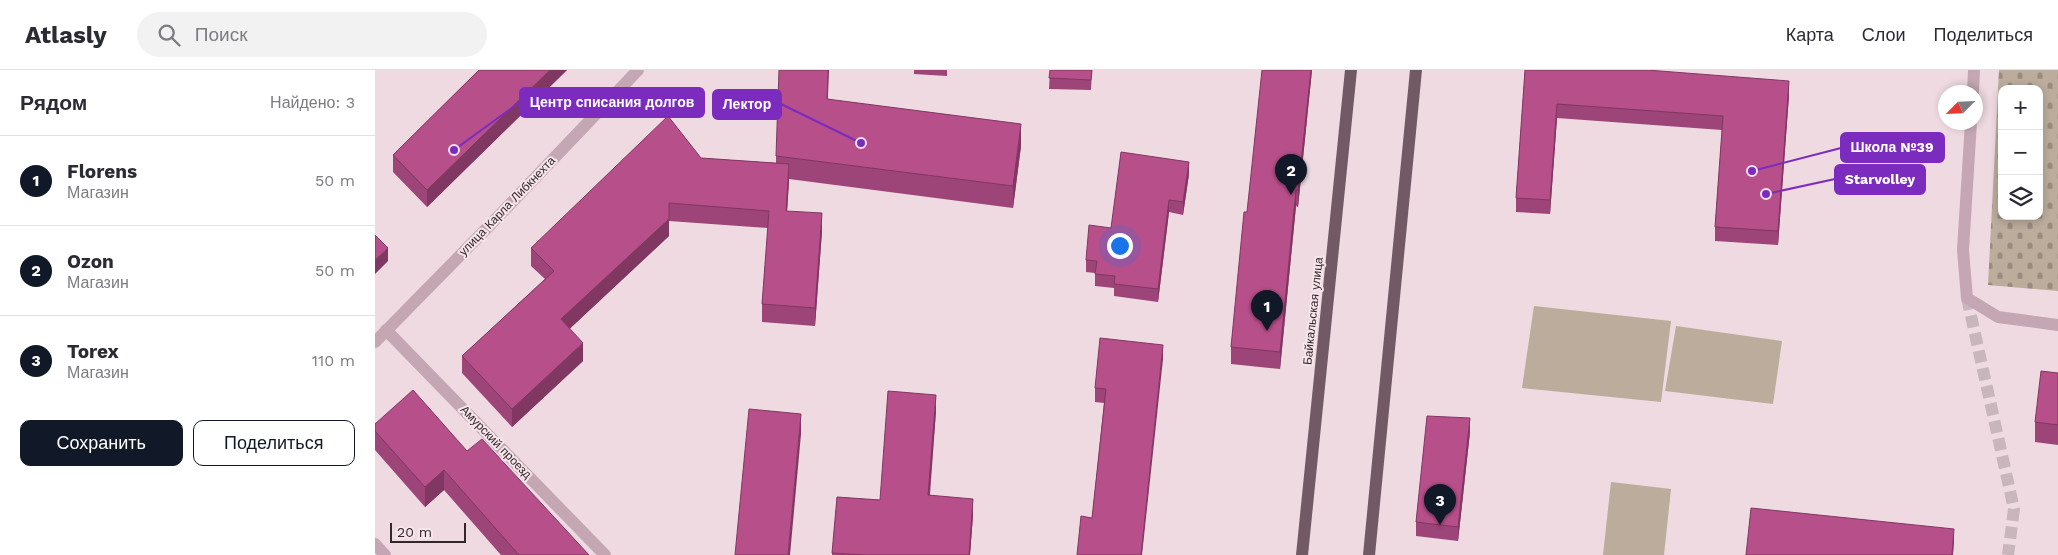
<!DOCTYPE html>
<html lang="ru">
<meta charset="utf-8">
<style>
:root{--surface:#fff;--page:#f2f2f3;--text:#2b2b33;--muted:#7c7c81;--line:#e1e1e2;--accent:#111827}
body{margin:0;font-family:"Work Sans",sans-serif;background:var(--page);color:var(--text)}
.controls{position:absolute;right:15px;top:15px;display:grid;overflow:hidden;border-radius:10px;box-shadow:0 2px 8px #0003}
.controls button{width:45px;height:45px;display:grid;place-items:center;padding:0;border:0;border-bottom:1px solid var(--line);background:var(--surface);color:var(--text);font:25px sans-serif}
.compass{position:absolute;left:1563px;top:15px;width:45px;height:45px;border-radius:50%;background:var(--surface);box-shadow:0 2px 8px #0003;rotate:246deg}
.scale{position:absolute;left:15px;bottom:12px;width:76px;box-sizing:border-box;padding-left:5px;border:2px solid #32272c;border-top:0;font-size:14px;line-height:18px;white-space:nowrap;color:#32272c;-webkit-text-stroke:4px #f6e5ea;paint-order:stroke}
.you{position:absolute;left:744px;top:175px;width:18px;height:18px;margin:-12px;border:4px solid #fff;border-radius:50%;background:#1a73e8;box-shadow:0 0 0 8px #1a73e833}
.badge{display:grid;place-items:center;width:32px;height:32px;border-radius:50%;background:var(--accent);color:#fff;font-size:16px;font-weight:700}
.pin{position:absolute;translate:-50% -41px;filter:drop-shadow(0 1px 2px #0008)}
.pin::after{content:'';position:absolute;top:26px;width:18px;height:15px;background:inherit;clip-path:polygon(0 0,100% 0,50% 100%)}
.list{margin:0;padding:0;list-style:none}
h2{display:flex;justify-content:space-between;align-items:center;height:65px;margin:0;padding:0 20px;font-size:21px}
h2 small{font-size:16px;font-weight:400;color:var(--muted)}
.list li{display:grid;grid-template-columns:32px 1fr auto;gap:15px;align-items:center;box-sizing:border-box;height:90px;padding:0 20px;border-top:1px solid var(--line)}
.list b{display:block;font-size:19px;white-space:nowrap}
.list p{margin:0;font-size:16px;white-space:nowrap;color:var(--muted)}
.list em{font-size:16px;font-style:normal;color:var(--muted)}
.actions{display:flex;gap:10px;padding:15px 20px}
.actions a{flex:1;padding:11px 0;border:1px solid var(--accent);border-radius:10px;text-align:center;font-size:18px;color:var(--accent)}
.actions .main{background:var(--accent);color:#fff}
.icon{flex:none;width:28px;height:28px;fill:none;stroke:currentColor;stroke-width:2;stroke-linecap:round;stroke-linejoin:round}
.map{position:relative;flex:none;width:1683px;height:485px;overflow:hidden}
header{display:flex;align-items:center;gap:30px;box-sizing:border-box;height:70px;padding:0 25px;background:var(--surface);border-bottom:1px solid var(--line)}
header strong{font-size:24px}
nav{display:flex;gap:28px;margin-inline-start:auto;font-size:18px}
.search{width:350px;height:45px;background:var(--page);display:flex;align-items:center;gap:12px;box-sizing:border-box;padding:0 18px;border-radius:28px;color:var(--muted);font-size:19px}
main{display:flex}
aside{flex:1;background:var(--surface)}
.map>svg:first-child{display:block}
.cemetery{fill:url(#cemetery-stones);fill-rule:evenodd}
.green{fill:#bbac9c}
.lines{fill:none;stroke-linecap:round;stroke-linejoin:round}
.minor-tunnel{stroke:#c8b6bc;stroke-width:12;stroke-dasharray:12 6;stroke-linecap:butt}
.minor{stroke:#c4a7b2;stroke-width:12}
.tertiary{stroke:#c4a7b2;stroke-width:12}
.primary{stroke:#725a65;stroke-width:12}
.wall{fill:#9d4478}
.shaded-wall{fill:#803761}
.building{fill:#b74f8b;stroke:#803761}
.labels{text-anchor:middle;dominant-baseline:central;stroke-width:4;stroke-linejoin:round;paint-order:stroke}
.street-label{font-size:12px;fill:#32272c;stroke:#f6e5ea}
.leader{fill:none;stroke:#7b2cbf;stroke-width:2}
.callout-dot{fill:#7b2cbf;stroke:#f6e5ea;stroke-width:2}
.callout{fill:#7b2cbf;stroke:#7b2cbf;stroke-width:2}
.callout-label{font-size:14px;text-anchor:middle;font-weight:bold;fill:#fff}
</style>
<header>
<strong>Atlasly</strong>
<div class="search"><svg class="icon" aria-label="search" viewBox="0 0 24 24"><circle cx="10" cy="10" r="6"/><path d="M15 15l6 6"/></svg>Поиск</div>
<nav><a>Карта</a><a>Слои</a><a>Поделиться</a></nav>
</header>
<main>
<aside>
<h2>Рядом<small>Найдено: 3</small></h2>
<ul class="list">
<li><span class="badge">1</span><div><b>Florens</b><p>Магазин</p></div><em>50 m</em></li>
<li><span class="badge">2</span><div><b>Ozon</b><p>Магазин</p></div><em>50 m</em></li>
<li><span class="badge">3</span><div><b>Torex</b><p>Магазин</p></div><em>110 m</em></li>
</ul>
<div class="actions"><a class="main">Сохранить</a><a>Поделиться</a></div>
</aside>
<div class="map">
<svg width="1683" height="485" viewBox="0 0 1683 485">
<defs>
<pattern id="cemetery-stones" width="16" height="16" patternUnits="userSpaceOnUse" patternTransform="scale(1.25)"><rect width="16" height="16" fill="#bbac9c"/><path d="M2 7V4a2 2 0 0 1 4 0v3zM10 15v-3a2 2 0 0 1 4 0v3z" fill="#998c7f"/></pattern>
</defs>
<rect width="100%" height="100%" fill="#eedae0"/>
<path class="cemetery" d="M1624 0H1683V221L1613 215ZM1627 19H1664V146H1627Z"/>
<path class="green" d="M1159 236 1296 251 1286 332 1147 318Z
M1301 256 1407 271 1398 334 1290 321Z
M1236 412 1296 419 1289 485H1228Z"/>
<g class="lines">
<path class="minor-tunnel" d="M1592 228 1639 439 1633 485"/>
<path class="minor" d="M1598 22 1599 0
M1596 52 1588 180 1592 228 1623 247 1683 255
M11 260 230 485
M0 474 10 485"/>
<path class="tertiary" d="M0 272 116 154 263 0"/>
<path class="primary" d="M927 485 976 0
M994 485 1041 0"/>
</g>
<path class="wall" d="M104 0H192L52 137 18 102V85Z
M539 0H572V6L539 4Z
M675 0H717L716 20 674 19Z
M937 0 923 137 921 136 905 299 856 294V277L872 142Z
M1150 0 1414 25 1403 175 1340 171V157L1347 60 1182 48 1175 144 1141 142V128Z
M453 29 646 76 638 138 414 109 412 141 447 161 440 256 387 252V234L393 158 294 151V166L194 259 208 291 137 357 87 303V286L170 209 156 196V178L326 88 401 93V86Z
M1627 65V95H1626Z
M814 104 808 145 794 142 783 232 739 226V218L720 216V203L711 202V190L736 158Z
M788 289 717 448 729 333 720 332V318Z
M1683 303V375L1660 372V352Z
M561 341 555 425 598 445 595 485H457L462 427 505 430Z
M0 354 92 381 214 485H126L69 420 50 437 0 380Z
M1095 362 1083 471 1041 466V452Z"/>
<path class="shaded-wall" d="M175 0H192L52 137V120Z
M453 0H454L452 51V29Z
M936 0H937L923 137V120Z
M1414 11V25L1403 175V161Z
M1182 34V48L1175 144V130Z
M646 54V76L638 138V116Z
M814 92V104L808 145V132Z
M414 94V112L411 158V141Z
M921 120V136L905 299V282Z
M794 130V142L783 232V219Z
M447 143V161L440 256V238Z
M294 149V166L186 267V249Z
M13 178V191L0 204V190Z
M208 273V291L137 357V339Z
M788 275V289L767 485H766Z
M561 325V341L553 442V425Z
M426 344V364L415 485H413Z
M1095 348V362L1083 471V457Z
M69 400V420L50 437V417Z
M598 429V445L595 485H594Z
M1579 459V473L1578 485H1577Z"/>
<path class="building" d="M104 0H175L52 120 18 85Z
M404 0H453L452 29 646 54 638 116 401 86Z
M675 0H717L716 10 674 8Z
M887 0H936L923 120H921L905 282 856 277 869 142H872Z
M1150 0H1272L1414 11 1403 161 1340 157 1348 46 1182 34 1175 130 1141 128Z
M293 46 326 88 414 94 411 141 447 143 440 238 387 234 394 141 294 133V149L186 249 208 273 137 339 87 286 179 201 156 178Z
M1627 65V85H1626Z
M746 82 814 92 808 132 794 130 783 219 739 214 740 206 720 204 722 191 711 190 714 155 736 158Z
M0 165 13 178 0 190Z
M725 268 788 275 766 485H702L706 446 717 448 731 319 720 318Z
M1666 301 1683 303V355L1660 352Z
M38 320 92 381 107 369 214 485H144L69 400 50 417 0 361V354Z
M513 321 561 325 553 425 598 429 594 485H490L457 483 462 427 505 430Z
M374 339 426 344 413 485H360Z
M1052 346 1095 348 1083 457 1041 452Z
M1376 438 1579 459 1577 485H1371Z"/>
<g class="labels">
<g class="street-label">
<text transform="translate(132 136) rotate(-46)">улица Карла Либкнехта</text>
<text transform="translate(938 241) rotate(-84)">Байкальская улица</text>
<text transform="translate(121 372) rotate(46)">Амурский проезд</text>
</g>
</g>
<path class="leader" d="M79 80L145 32M486 73L406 34M1377 101L1466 78M1391 124L1460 109"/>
<g class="callout-dot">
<circle cx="79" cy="80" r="5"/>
<circle cx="486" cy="73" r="5"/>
<circle cx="1377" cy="101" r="5"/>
<circle cx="1391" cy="124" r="5"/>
</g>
<g class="callout">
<rect x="145" y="18" width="184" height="29" rx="5"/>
<rect x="338" y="20" width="68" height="29" rx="5"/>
<rect x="1466" y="63" width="103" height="29" rx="5"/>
<rect x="1460" y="95" width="90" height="29" rx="5"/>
</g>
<g class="callout-label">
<text x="237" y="37">Центр списания долгов</text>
<text x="372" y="39">Лектор</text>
<text x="1517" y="82">Школа №39</text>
<text x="1505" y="114">Starvolley</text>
</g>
</svg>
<div class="controls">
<button>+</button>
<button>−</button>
<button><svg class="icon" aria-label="layers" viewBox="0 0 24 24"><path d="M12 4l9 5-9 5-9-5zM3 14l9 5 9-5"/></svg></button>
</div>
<svg class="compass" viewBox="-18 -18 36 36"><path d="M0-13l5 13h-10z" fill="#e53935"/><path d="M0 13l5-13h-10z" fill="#7c7c81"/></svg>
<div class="scale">20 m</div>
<div class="you"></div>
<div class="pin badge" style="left:892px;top:261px">1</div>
<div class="pin badge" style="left:916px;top:125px">2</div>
<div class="pin badge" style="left:1065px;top:455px">3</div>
</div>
</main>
